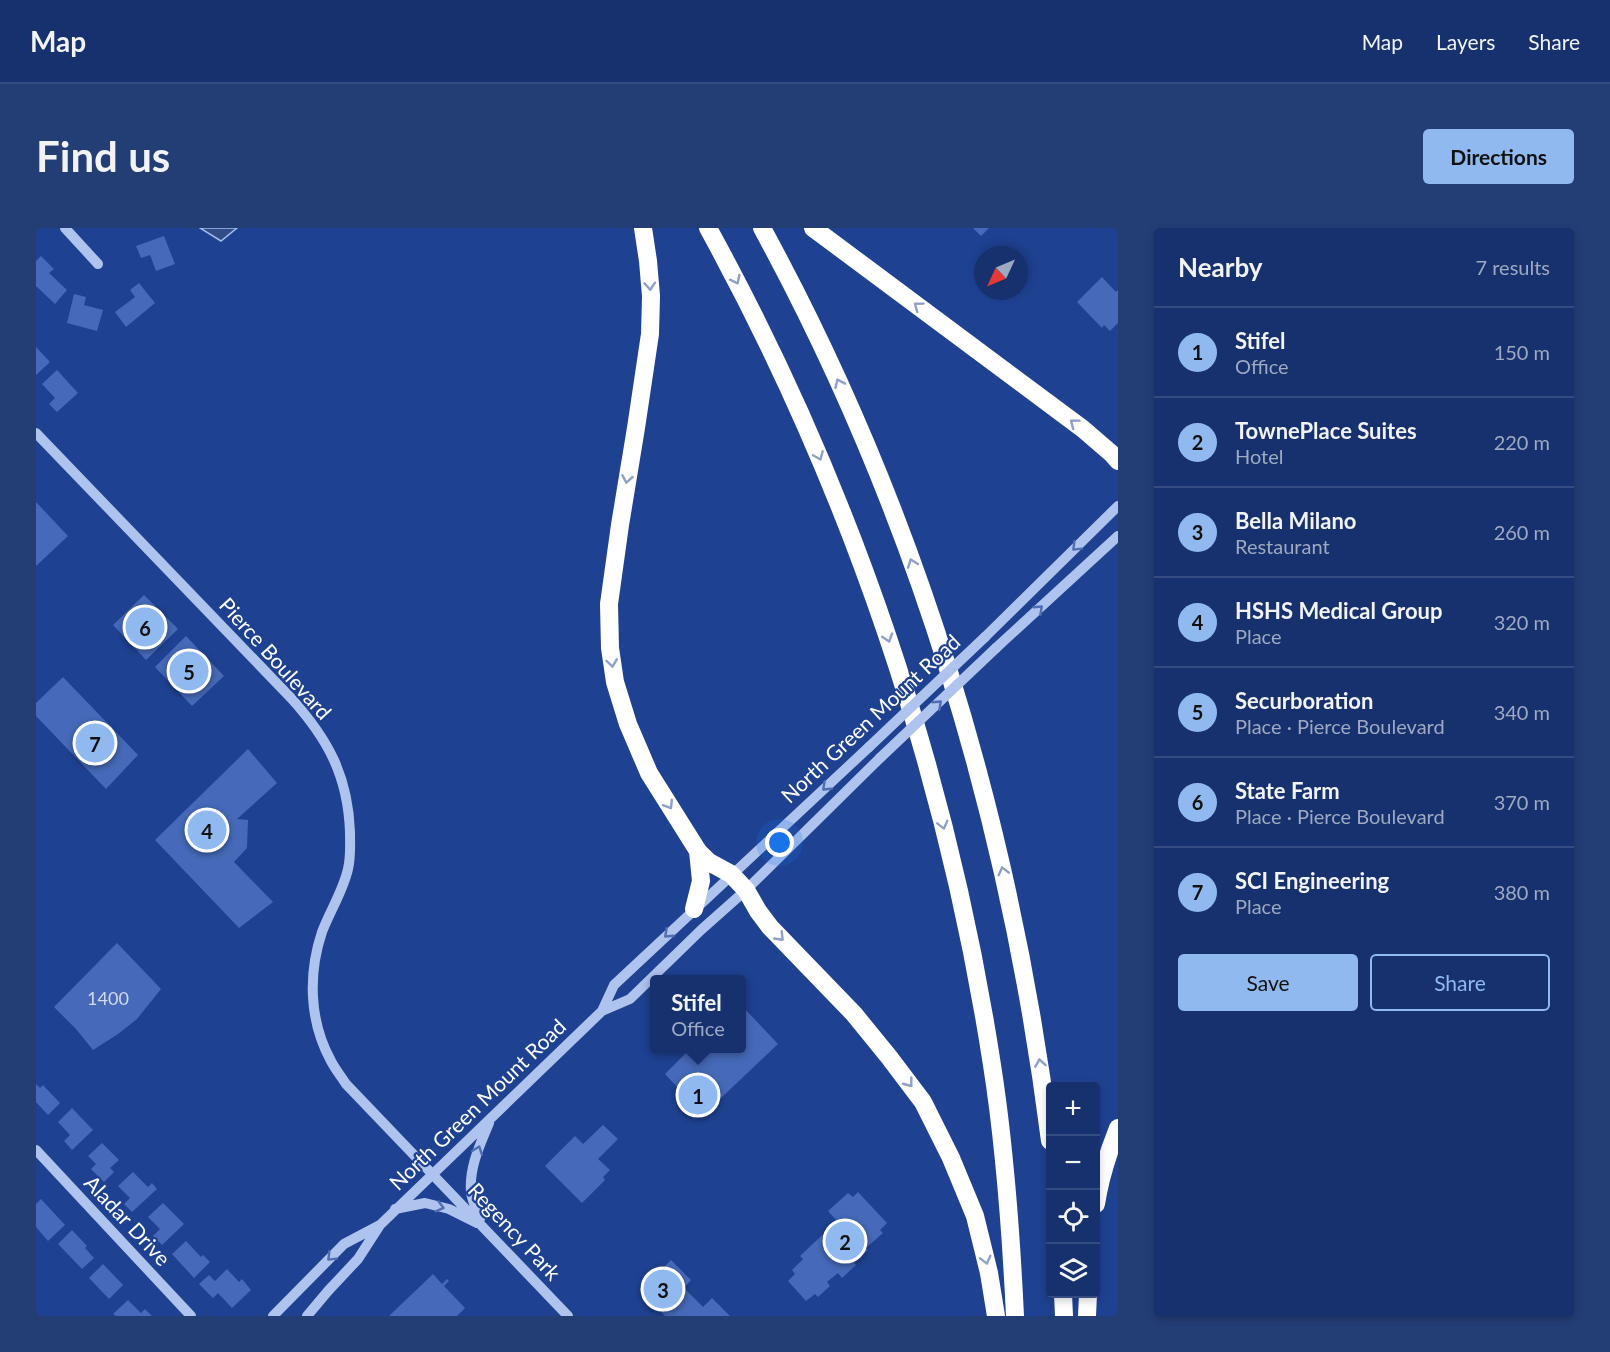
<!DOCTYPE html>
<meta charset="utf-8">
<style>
:root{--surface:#16316d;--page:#233d75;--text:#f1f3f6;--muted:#9ea9c2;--line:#354c80;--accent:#90b9f0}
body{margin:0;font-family:Lato,sans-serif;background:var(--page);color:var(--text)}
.controls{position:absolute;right:18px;bottom:18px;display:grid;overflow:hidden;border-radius:6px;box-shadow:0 3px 9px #0003}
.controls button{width:54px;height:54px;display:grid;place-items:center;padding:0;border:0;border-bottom:2px solid var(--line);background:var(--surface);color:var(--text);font:30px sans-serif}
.compass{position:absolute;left:938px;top:18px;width:54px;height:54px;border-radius:50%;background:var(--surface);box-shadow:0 3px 9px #0003;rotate:226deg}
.you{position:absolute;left:744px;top:615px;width:21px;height:21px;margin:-15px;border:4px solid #fff;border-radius:50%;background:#1a73e8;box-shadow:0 0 0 9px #1a73e833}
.badge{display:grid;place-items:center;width:39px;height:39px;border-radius:50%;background:var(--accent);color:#111;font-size:20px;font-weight:700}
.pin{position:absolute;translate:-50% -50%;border:3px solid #fff;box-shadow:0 2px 6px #0006}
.popup{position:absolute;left:614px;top:747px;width:96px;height:78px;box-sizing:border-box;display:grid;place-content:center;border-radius:6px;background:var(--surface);filter:drop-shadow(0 2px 4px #0005);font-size:20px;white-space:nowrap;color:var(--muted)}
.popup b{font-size:22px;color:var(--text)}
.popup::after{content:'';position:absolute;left:50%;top:100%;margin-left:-12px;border:12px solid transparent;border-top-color:var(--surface)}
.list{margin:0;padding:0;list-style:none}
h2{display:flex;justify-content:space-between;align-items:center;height:78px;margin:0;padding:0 24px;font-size:26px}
h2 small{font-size:20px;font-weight:400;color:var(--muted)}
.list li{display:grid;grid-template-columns:39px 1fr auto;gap:18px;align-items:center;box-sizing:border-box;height:90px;padding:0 24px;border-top:2px solid var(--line)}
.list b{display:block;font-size:22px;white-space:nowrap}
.list p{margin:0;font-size:20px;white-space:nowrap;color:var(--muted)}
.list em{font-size:20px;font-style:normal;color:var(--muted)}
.actions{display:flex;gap:12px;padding:18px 24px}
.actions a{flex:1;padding:14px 0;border:2px solid var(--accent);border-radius:6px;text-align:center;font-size:21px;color:var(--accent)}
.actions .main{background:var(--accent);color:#111}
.icon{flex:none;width:33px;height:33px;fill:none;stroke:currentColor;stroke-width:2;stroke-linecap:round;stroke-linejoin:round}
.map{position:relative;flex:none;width:1082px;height:1088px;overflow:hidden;border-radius:6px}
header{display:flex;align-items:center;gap:36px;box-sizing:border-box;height:84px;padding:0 30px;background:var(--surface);border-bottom:2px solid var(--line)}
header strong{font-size:28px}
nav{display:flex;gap:33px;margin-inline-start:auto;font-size:21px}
.intro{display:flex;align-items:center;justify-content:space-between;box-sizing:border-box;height:144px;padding:0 36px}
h1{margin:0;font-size:42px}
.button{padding:15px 27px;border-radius:6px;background:var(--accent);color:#111;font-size:21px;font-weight:700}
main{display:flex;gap:36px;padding:0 36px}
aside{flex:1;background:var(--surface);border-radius:6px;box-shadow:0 3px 9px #0003}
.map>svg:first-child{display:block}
.water{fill:#324c88;stroke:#a1bcef;stroke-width:1.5}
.building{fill:#466ab9}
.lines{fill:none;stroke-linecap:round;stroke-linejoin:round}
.minor{stroke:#aec3ee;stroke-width:10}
.highway{stroke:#fff;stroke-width:18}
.minor-bridge{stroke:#aec3ee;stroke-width:10}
.oneway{stroke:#8ea0c8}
.oneway2{stroke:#506eb2}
.labels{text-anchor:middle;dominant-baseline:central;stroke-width:4.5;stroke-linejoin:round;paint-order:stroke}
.number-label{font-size:18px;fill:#d1daee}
.street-label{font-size:21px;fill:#fff;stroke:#1e4191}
</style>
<header>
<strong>Map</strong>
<nav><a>Map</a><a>Layers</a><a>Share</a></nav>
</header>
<div class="intro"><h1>Find us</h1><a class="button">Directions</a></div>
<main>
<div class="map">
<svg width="1082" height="1088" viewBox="0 0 1082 1088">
<rect width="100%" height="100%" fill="#1e4191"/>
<path class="water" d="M164 0H201L185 13Z"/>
<path class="building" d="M937 0H953L945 8Z
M128 8 139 36 120 43 114 27 105 30 100 18Z
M5 28 18 41 13 45 31 62 19 76 0 58V33Z
M1066 49 1080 64 1082 62V95L1074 103 1068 97 1066 100 1041 74Z
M103 55 119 75 90 99 79 84 99 69 94 62Z
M38 66 50 69 48 77 67 82 61 103 31 95Z
M0 119 14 134 0 147Z
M21 142 42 165 21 184 13 176 19 170 6 156Z
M0 274 32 308 0 338Z
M108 367 142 401 110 432 77 397Z
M150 408 188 448 156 478 119 439Z
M27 449 102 527 70 561 0 488V475Z
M212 521 241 555 201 591 212 592 211 620 198 634 237 674 203 700 119 612Z
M81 715 125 761 101 791 82 806 57 822 40 801 18 779Z
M706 778 742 816 667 887 629 846 655 820H706Z
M0 856 4 860 7 857 24 875 12 887 0 874Z
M36 880 57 902 36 922 28 913 34 907 22 894Z
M567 897 582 911 562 931 574 942 567 949 569 952 546 975 509 938 539 908 547 916Z
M66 915 83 932 74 940 78 944 68 954 55 941 60 936 52 928Z
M97 944 112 959 116 955 121 961 96 984 88 976 94 970 82 958Z
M822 964 851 995 844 1002 847 1005 830 1020 832 1022 818 1035 820 1037 806 1050 802 1045 791 1054 794 1058 782 1069 779 1066 770 1073 752 1053 759 1046 756 1042 767 1031 764 1028 801 993 792 983 812 965 817 969Z
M5 971 29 997 12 1013 0 999V976Z
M127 975 148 996 126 1017 117 1008 124 1001 112 989Z
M36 1002 51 1018 49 1020 58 1030 46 1041 22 1016Z
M150 1013 165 1029 167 1027 174 1034 158 1050 136 1026Z
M635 1032 655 1052 648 1060 667 1079 676 1070 694 1088H629L604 1063Z
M67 1036 87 1057 73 1071 53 1050Z
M191 1041 203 1054 206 1051 215 1062 196 1080 182 1065 177 1070 163 1056 173 1047 179 1053Z
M397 1046 406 1056 411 1051 413 1053 408 1058 429 1080 421 1088H353Z
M92 1072 105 1085 109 1081 116 1088H80L77 1086Z"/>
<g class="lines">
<path class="minor" d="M29 0 62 36
M0 205 255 470C292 511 312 548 314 604 314 616 315 629 312 641 307 663 294 683 286 704 272 746 273 793 295 833 299 841 305 848 310 856L532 1088
M949 409 1082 278
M960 420 1082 308
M566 783 578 757 833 519
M0 922 155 1088
M359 981 389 975 413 981 441 995
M444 991C441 983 436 973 435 964 433 939 444 917 453 895
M237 1088 308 1016 344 997
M271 1088 292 1063 322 1031 344 997 566 783 594 771 665 702 710 662 844 530"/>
<path class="highway" d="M607 0 612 33 615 68 614 106 600 200 584 297 573 376 574 420 579 454 592 496 613 545 662 623 673 634 695 646 710 662 722 683 734 699 818 786 853 829 887 874 915 930 939 988 953 1045 960 1088
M672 0C815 260 911 544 956 837 969 920 975 1004 979 1088
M726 0C880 282 974 595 1014 913
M777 0 1047 201 1076 226 1082 233
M658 681 665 653 662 623
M1060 976C1064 950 1072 925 1082 900
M1027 1066 1028 1088
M1051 1088 1052 1066"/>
<path class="minor-bridge" d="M833 519 949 409
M844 530 960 420"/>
</g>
<defs><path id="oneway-chevron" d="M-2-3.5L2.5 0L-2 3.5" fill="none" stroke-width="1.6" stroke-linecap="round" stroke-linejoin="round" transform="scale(1.5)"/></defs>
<g class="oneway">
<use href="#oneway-chevron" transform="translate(700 52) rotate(63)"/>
<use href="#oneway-chevron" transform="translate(614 58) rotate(86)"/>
<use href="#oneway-chevron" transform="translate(882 78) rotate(-143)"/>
<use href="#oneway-chevron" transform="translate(803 155) rotate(-114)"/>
<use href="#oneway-chevron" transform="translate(1038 195) rotate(-143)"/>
<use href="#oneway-chevron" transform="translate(783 228) rotate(67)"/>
<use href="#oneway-chevron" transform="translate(591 251) rotate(100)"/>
<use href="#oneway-chevron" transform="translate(876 335) rotate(-110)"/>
<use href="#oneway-chevron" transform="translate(852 410) rotate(72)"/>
<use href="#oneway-chevron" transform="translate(576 435) rotate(82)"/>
<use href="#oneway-chevron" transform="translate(633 577) rotate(58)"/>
<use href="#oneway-chevron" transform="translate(907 597) rotate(76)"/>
<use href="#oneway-chevron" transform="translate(967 643) rotate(-104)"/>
<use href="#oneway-chevron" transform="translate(744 709) rotate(46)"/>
<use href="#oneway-chevron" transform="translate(1004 835) rotate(-99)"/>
<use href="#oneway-chevron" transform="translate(873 855) rotate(53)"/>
<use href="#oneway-chevron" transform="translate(950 1032) rotate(76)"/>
</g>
<g class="oneway2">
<use href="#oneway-chevron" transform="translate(1040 319) rotate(135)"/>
<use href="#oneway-chevron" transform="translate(1003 381) rotate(-43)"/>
<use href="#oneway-chevron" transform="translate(902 476) rotate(-43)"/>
<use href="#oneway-chevron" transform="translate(790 559) rotate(137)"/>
<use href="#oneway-chevron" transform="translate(632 706) rotate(137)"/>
<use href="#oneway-chevron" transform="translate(442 922) rotate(-70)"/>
<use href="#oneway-chevron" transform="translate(404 979) rotate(15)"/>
<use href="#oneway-chevron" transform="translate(295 1029) rotate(135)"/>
</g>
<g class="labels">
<g class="number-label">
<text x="72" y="770">1400</text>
</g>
<g class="street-label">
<text transform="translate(240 430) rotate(48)">Pierce Boulevard</text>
<text transform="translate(834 490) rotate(-43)">North Green Mount Road</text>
<text transform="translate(441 876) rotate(-44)">North Green Mount Road</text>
<text transform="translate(92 992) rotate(47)">Aladar Drive</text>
<text transform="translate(479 1003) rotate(47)">Regency Park</text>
</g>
</g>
</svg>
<div class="controls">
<button>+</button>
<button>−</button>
<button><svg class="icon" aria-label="locate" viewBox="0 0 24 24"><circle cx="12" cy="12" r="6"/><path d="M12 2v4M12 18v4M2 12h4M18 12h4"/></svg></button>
<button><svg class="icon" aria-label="layers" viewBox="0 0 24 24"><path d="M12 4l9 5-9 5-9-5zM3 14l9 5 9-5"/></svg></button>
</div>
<svg class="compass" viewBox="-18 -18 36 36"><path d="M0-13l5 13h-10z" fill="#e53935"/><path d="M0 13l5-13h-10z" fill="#9ea9c2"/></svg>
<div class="you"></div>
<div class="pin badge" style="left:662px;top:867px">1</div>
<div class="popup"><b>Stifel</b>Office</div>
<div class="pin badge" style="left:809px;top:1013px">2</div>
<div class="pin badge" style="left:627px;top:1061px">3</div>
<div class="pin badge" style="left:171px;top:602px">4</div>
<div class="pin badge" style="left:153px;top:443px">5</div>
<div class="pin badge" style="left:109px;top:399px">6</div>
<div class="pin badge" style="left:59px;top:515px">7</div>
</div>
<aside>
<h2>Nearby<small>7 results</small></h2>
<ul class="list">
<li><span class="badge">1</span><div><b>Stifel</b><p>Office</p></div><em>150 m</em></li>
<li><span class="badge">2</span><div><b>TownePlace Suites</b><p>Hotel</p></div><em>220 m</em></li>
<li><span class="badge">3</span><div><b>Bella Milano</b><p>Restaurant</p></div><em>260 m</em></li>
<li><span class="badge">4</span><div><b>HSHS Medical Group</b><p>Place</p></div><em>320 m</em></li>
<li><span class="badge">5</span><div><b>Securboration</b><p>Place · Pierce Boulevard</p></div><em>340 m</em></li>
<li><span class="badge">6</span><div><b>State Farm</b><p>Place · Pierce Boulevard</p></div><em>370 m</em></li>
<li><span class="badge">7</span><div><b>SCI Engineering</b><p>Place</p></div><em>380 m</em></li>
</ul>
<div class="actions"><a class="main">Save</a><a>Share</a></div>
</aside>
</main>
